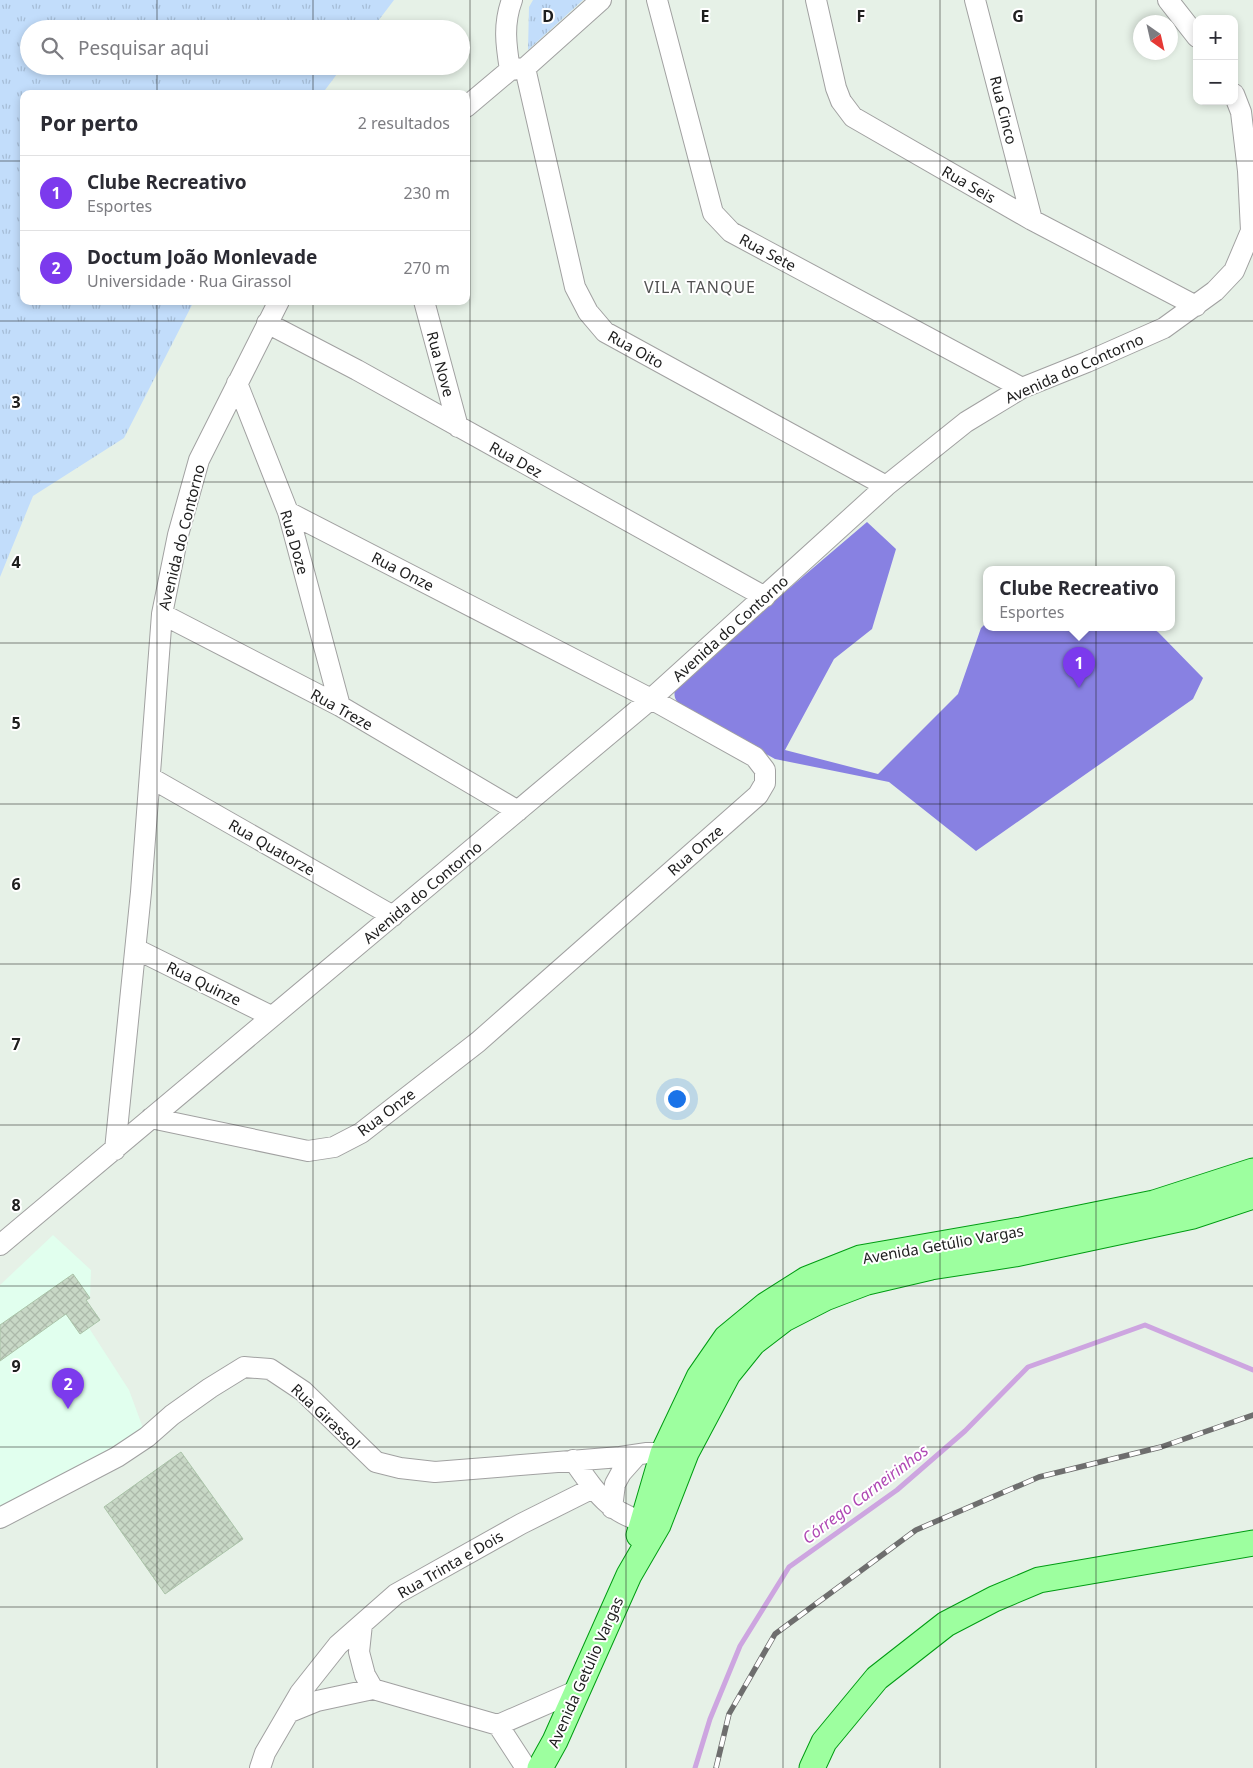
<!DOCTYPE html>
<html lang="pt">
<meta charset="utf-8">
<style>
:root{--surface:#fff;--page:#f2f2f3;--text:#2b2b33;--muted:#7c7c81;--line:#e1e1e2;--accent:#7c3aed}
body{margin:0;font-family:"Noto Sans",sans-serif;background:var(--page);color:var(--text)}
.controls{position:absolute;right:15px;top:15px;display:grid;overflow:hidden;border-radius:10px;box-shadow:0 2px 8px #0003}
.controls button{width:45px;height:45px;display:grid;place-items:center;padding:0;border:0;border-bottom:1px solid var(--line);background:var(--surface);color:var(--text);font:25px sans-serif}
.compass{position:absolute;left:1133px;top:15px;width:45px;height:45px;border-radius:50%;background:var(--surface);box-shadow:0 2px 8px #0003;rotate:146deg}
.you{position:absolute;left:676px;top:1098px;width:18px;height:18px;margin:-12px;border:4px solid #fff;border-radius:50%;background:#1a73e8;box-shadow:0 0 0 8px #1a73e833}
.badge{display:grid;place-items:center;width:32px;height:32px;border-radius:50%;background:var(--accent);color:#fff;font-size:16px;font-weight:700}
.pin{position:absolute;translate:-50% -41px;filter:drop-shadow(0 1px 2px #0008)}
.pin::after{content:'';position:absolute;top:26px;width:18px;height:15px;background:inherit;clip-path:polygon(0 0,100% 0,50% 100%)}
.popup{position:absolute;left:983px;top:566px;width:192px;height:65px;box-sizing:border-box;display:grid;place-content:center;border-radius:10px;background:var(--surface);filter:drop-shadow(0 1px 4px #0005);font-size:16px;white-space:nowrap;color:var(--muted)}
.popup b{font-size:19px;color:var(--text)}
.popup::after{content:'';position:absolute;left:50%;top:100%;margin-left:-10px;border:10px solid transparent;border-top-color:var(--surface)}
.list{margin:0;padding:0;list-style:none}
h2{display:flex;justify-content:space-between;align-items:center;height:65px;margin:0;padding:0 20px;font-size:21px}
h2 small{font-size:16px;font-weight:400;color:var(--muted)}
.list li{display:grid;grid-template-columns:32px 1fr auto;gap:15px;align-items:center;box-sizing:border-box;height:75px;padding:0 20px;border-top:1px solid var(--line)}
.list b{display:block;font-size:19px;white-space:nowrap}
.list p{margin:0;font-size:16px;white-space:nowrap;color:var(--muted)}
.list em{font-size:16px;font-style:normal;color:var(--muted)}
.icon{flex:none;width:28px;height:28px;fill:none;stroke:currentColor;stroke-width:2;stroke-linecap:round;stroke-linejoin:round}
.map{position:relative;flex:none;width:1253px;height:1768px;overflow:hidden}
.search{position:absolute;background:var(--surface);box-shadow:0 2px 8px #0003;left:20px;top:20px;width:450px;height:55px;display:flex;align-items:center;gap:12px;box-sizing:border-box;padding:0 18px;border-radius:28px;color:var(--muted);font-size:19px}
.panel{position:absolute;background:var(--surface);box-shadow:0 2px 8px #0003;left:20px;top:90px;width:450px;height:215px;border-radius:10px}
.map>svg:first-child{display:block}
.education{fill:#e1ffee}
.park{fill:url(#park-tufts)}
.pitch{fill:#8881e2}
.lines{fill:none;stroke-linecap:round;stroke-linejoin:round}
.stream{stroke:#cda5e0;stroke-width:5}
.building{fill:url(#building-cross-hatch);stroke:#aac3a8}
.minor-casing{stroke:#a1a1a1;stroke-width:22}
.major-casing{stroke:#009c13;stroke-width:27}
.minor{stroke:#fff;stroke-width:20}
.major{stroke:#9dff9f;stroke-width:25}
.rail-casing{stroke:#6e6e6e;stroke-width:5.5}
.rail{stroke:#fff;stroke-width:4;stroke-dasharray:11;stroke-linecap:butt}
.grid{fill:none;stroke:#202020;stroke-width:1;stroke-opacity:0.55}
.labels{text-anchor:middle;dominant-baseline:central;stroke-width:4;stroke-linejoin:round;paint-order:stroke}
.street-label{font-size:15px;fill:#202020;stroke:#fff}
.neighbourhood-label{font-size:16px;letter-spacing:1px;fill:#535353;stroke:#fff}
.water-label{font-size:16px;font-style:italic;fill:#af48b4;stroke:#fff}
.grid-label{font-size:16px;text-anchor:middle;font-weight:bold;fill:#202020;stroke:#fff;stroke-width:4;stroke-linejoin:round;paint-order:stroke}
</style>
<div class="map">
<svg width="1253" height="1768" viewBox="0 0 1253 1768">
<defs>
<pattern id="park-tufts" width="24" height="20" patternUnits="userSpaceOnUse" patternTransform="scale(1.25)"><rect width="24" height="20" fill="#c2ddfb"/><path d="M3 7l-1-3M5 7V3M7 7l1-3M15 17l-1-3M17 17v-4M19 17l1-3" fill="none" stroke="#a6bdd7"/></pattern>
<pattern id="building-cross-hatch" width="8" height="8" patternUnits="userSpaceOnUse" patternTransform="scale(1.25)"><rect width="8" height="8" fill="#c8d8c6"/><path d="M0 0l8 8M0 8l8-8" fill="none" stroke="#acb9aa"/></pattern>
</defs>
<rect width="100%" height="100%" fill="#e6f1e7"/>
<path class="education" d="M53 1235 91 1270 90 1298 86 1300 100 1320 89 1328 129 1390 143 1428 0 1515V1285Z"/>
<path class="park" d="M0 0H394L372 29H29V66H343L322 94H24V301H194L124 438 33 496 0 577Z
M533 0H583L528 50 529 7Z"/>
<path class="pitch" d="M867 522 896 549 872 629 834 659 785 750 878 774 958 694 981 628 986 623V627H1150L1158 632 1203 678 1193 699 976 851 889 782 775 759 686 710C676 702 672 698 676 685Z"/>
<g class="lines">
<path class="stream" d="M695 1768 710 1719 740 1646 789 1567 897 1490 965 1431 1028 1367 1145 1325 1253 1370"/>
</g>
<path class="building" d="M73 1274 90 1298 86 1300 100 1320 80 1334 66 1314 0 1361V1325Z
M181 1452 243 1539 165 1594 104 1507Z"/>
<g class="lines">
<g class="minor-casing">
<path id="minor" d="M657 0 713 213 731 232 1022 388
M816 0 836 88 841 101 853 117 1032 220 1196 306
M975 0 1032 220
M1168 0 1197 37
M525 68 575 287 588 312 605 332 886 486
M510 70C506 45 503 24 512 0
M466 107 510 70 525 68 601 0
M424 301 458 427
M267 323 357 370 765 597
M237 383 288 512 340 706
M162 614 340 706 518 811
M151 778 393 916
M136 949 271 1016
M151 1118 308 1151 334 1147 361 1133 478 1042 758 795 765 783V770L755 757 651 699 288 512
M115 1150 141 892 162 614 178 535 199 460 279 301
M0 1245 651 699 886 486 966 422 1022 388 1087 362 1164 328 1215 291 1234 271 1251 231 1248 171 1241 112 1234 94
M573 1460C597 1494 612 1518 656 1524
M612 1508 615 1484 621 1473 637 1455
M0 1518 117 1457 147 1437 172 1415 210 1388 244 1367 270 1369 303 1391 376 1462 400 1468 435 1472 620 1457 647 1453H677
M362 1624 359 1652 365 1675 373 1689
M290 1712 317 1701 373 1689 498 1725 576 1691
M498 1725 526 1768
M260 1768 265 1753 300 1693 338 1645 396 1594 521 1524 593 1488"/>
</g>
<g class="major-casing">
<path id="major" d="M639 1535 663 1453 699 1377 726 1338 766 1305 807 1279 860 1258 1021 1230 1154 1203 1253 1171
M540 1768 555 1741 629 1575 658 1525 686 1453 728 1374 753 1343 784 1319 825 1298 867 1282 931 1267 1015 1254 1193 1216 1253 1196
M812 1768 824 1742 877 1678 946 1624 994 1599 1039 1580 1253 1543"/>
</g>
<use href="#minor" class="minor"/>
<use href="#major" class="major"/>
<g class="rail-casing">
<path id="rail" d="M716 1768 729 1714 775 1634 916 1530 1039 1477 1161 1447 1253 1415"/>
</g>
<use href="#rail" class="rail"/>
</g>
<path class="grid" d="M157 0V29M313 0V29M470 0V1768M626 0V1768M783 0V1768M940 0V1768M1096 0V1768M157 66V94M313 66V94M0 161H24M466 161H1253M157 301V1768M313 301V1768M0 321H1253M0 482H1253M0 643H1253M0 804H1253M0 964H1253M0 1125H1253M0 1286H1253M0 1447H1253M0 1607H1253"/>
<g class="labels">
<g class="street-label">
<text transform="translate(1004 110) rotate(76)">Rua Cinco</text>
<text transform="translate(969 184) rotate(30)">Rua Seis</text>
<text transform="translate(768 252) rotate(28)">Rua Sete</text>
<text transform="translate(636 349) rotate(29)">Rua Oito</text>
<text transform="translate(441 364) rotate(75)">Rua Nove</text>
<text transform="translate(1074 368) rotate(-24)">Avenida do Contorno</text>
<text transform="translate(516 459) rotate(29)">Rua Dez</text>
<text transform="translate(181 537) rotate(-76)">Avenida do Contorno</text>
<text transform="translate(295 542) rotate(74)">Rua Doze</text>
<text transform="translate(403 571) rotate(27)">Rua Onze</text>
<text transform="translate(730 628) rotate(-42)">Avenida do Contorno</text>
<text transform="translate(342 709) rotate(29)">Rua Treze</text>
<text transform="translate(272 847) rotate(30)">Rua Quatorze</text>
<text transform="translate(695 850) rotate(-41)">Rua Onze</text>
<text transform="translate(422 892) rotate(-40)">Avenida do Contorno</text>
<text transform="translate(204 983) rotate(26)">Rua Quinze</text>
<text transform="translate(386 1112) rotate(-37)">Rua Onze</text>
<text transform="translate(943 1244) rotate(-10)">Avenida Getúlio Vargas</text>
<text transform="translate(326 1416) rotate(43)">Rua Girassol</text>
<text transform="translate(450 1564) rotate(-30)">Rua Trinta e Dois</text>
<text transform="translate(585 1672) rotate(-66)">Avenida Getúlio Vargas</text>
</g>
<g class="neighbourhood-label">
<text x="700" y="287">VILA TANQUE</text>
</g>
<g class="water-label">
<text transform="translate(865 1494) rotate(-37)">Córrego Carneirinhos</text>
</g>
</g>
<g class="grid-label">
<text x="548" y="22">D</text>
<text x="705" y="22">E</text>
<text x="861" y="22">F</text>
<text x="1018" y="22">G</text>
<text x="16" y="408">3</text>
<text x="16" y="568">4</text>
<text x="16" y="729">5</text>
<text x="16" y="890">6</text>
<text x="16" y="1050">7</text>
<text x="16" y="1211">8</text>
<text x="16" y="1372">9</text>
</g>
</svg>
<div class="controls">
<button>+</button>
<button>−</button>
</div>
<svg class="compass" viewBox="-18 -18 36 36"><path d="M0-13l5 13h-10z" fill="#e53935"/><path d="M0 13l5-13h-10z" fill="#7c7c81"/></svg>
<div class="you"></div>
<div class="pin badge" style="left:1079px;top:688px">1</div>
<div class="popup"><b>Clube Recreativo</b>Esportes</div>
<div class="pin badge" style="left:68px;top:1409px">2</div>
<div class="search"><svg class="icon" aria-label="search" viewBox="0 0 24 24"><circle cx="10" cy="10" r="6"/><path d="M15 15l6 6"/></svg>Pesquisar aqui</div>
<section class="panel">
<h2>Por perto<small>2 resultados</small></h2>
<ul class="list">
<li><span class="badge">1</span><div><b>Clube Recreativo</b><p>Esportes</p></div><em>230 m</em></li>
<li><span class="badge">2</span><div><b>Doctum João Monlevade</b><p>Universidade · Rua Girassol</p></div><em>270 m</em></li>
</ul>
</section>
</div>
